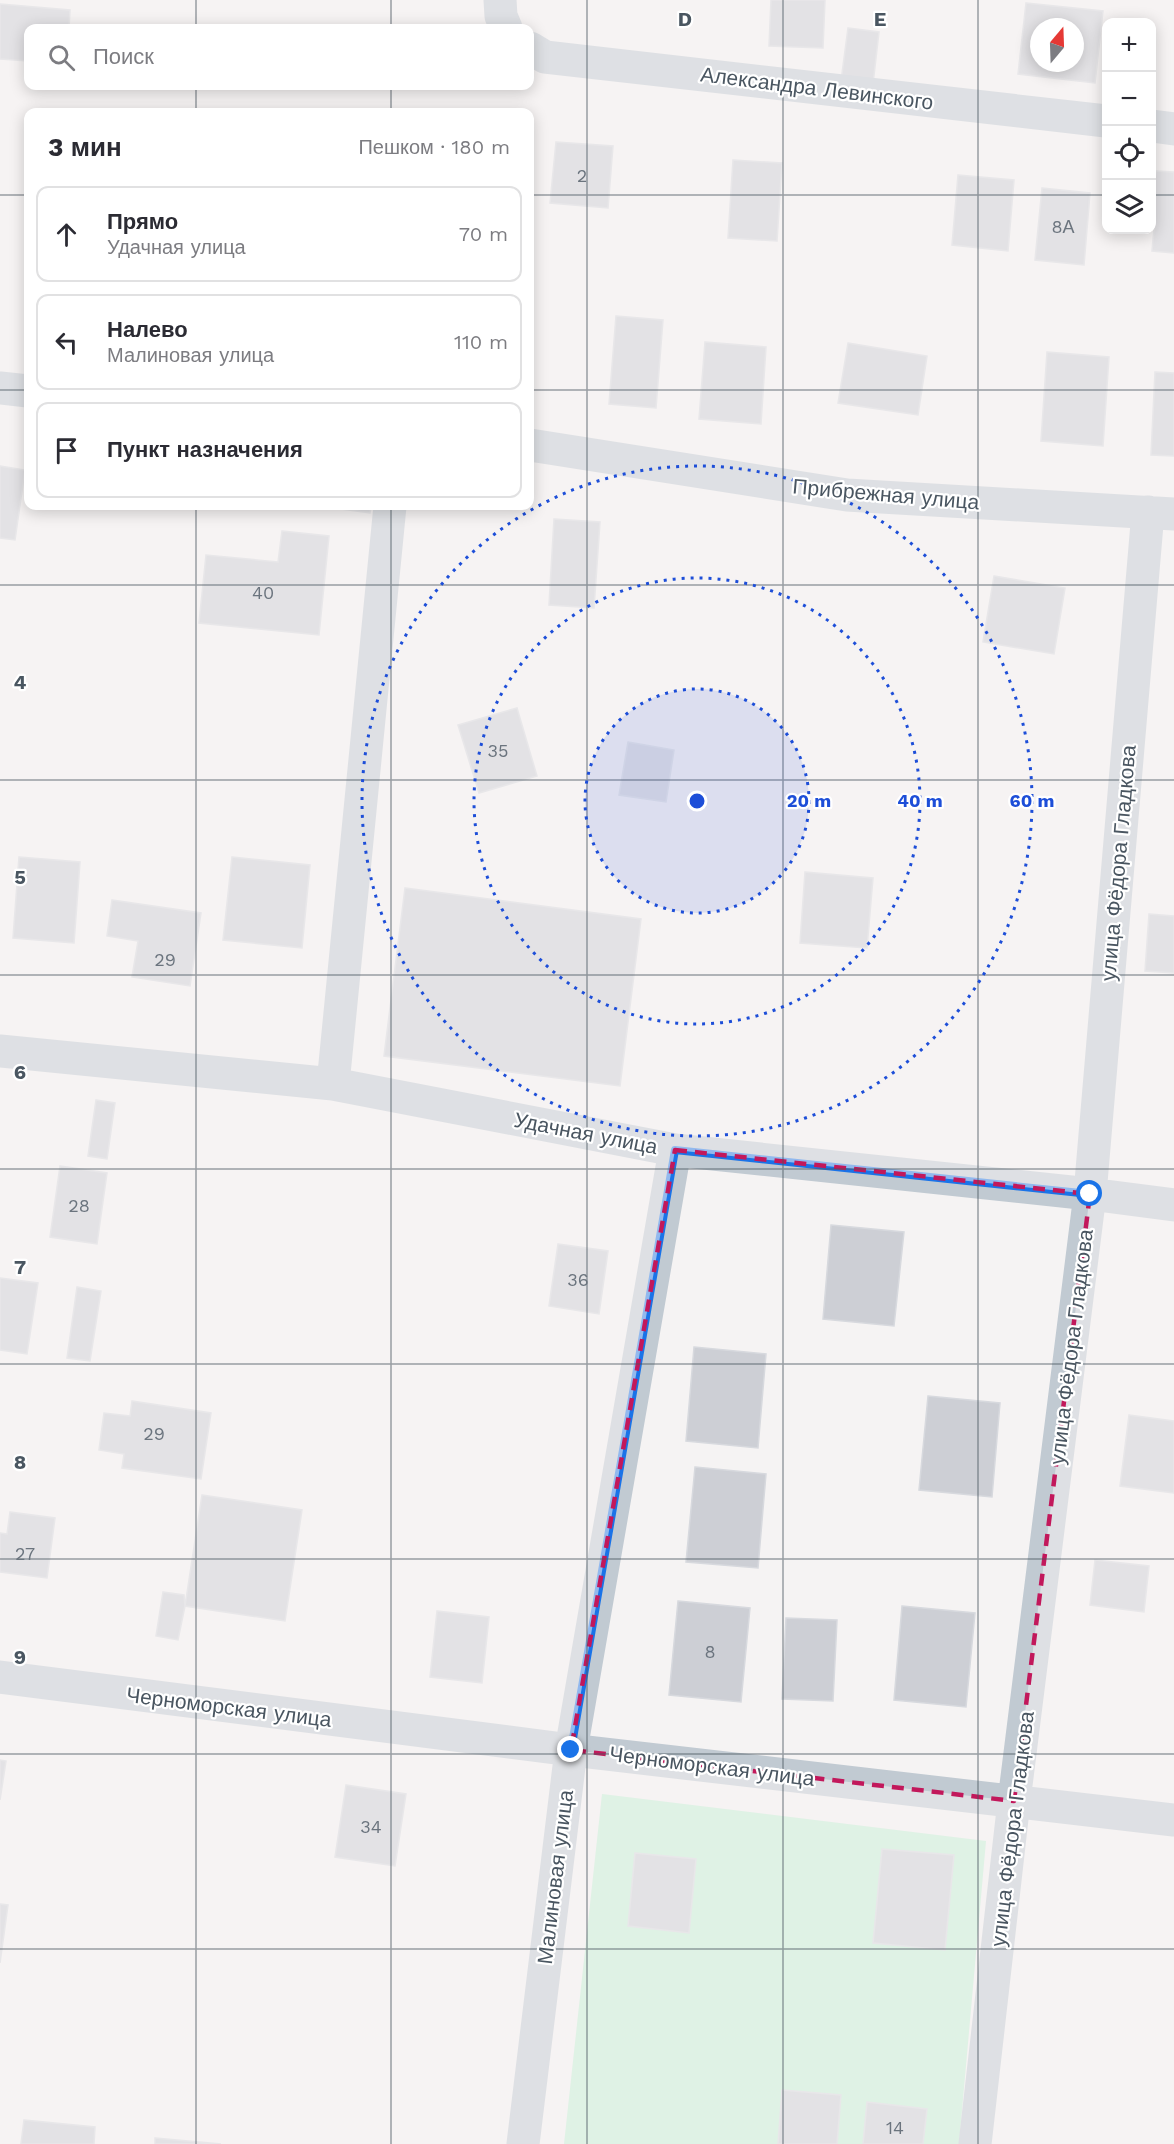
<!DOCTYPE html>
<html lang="ru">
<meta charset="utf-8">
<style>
:root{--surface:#fff;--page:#f2f2f3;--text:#2b2b33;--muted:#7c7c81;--line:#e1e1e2}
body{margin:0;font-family:"Work Sans",sans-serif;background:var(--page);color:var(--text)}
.controls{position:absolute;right:18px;top:18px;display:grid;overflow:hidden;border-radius:12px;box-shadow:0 3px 15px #0003}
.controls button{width:54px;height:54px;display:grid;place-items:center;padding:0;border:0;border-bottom:2px solid var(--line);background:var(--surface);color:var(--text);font:30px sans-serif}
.compass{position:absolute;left:1030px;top:18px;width:54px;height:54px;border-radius:50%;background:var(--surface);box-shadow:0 3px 15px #0003;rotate:19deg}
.stop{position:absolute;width:18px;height:18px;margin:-14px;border:4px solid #1a73e8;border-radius:50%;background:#fff}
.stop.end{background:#1a73e8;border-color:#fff;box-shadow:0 2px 6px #0008}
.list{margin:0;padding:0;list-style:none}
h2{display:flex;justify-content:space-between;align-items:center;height:78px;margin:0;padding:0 24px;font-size:26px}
h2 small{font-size:20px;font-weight:400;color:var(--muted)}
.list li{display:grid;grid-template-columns:39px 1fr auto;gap:18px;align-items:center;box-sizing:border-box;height:96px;margin:0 12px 12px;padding:0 12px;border:2px solid var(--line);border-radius:12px}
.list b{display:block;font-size:22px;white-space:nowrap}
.list p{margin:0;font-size:20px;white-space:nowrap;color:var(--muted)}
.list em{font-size:20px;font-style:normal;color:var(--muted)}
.icon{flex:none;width:33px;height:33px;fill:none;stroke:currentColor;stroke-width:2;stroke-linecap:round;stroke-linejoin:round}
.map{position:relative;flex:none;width:1174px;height:2144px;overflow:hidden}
.search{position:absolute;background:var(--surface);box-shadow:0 3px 15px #0003;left:24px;top:24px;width:510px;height:66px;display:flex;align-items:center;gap:15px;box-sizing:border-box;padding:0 21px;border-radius:12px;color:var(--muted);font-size:22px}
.panel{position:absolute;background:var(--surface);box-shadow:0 3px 15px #0003;left:24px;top:108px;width:510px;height:402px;border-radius:12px}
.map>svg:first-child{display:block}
.green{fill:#c3f1d5}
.building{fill:#cdcfd5;stroke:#d7d9de;stroke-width:1.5;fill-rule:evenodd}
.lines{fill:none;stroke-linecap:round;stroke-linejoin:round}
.minor{stroke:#c1cad2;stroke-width:33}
.route{stroke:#1a73e8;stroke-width:8}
.marked{fill:none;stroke:#c2185b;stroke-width:4.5;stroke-dasharray:12 8;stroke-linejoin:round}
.grid{fill:none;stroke:#4a5661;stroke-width:1.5;stroke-opacity:0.55}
.ring{fill:none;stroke:#1d4ed8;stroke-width:3;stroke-dasharray:3 6}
.labels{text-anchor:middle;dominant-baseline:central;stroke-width:4.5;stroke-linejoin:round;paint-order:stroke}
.number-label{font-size:18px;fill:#6b747e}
.street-label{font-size:21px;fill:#4a5661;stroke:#fff}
.grid-label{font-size:20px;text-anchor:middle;font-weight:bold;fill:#4a5661;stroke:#fff;stroke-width:4.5;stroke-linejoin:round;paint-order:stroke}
.centre{fill:#1d4ed8;stroke:#fff;stroke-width:3}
.ring-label{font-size:18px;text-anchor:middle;font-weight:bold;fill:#1d4ed8;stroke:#fff;stroke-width:4.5;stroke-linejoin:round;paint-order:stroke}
</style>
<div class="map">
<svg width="1174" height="2144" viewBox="0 0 1174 2144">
<rect width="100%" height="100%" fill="#f5f3f3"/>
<path class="green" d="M602 1794 986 1841 959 2144H564Z"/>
<path class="building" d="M771 0H825L823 48 769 46Z
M1026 3 1103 11 1095 83 1018 74ZM1039 27H1075V63H1039Z
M0 4 70 10 69 28H28V61L0 59Z
M848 28 879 32 873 84 841 81Z
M556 142 613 146 608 208 550 203Z
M733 160 782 163 777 241 728 238Z
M1156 171 1174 172V253L1152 251 1155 218H1152V185H1154Z
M958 175 1014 180 1008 251 952 245Z
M1042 188 1090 193 1084 265 1035 260Z
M616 316 663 320 656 408 609 404Z
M705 342 766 347 761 424 699 419Z
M848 343 927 356 918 415 838 403Z
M1047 352 1109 357 1103 446 1041 441Z
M1155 372 1174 373V456L1151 455Z
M0 466 25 470 15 540 0 538Z
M327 506H371L370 513 327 507Z
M554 519 600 522 594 608 549 605Z
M282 531 329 536 319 635 199 623 206 555 278 562Z
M994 576 1065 588 1054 654 983 642Z
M517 708 537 776 479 793 458 725Z
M628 742 674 750 666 802 619 795Z
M19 857 80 862 74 943 13 938Z
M232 857 310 865 302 948 223 940Z
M805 872 873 878 867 948 800 943Z
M405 888 641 919 620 1086 384 1056Z
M112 900 201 913 190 986 132 977 138 941 107 936Z
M1149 914 1174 916V973L1145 971Z
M96 1100 115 1103 107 1159 88 1156Z
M60 1166 107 1173 97 1244 50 1237Z
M831 1225 904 1232 894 1326 823 1319Z
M558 1244 608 1251 599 1314 549 1306Z
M0 1278 38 1283 27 1354 0 1350Z
M77 1287 101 1291 90 1361 67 1358Z
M694 1347 766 1354 758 1448 686 1441Z
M928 1396 1000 1403 992 1497 919 1490Z
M132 1401 211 1413 201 1479 122 1468 124 1454 99 1450 104 1413 130 1416Z
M1129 1415 1174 1421V1493L1120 1486Z
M695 1467 766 1474 758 1568 686 1562Z
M202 1495 302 1510 285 1621 185 1606Z
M10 1512 55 1518 47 1578 0 1572V1533L7 1534Z
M1095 1560 1149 1566 1144 1612 1090 1605Z
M163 1592 184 1595 185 1606 178 1640 156 1636Z
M678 1601 750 1608 741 1702 669 1695Z
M902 1606 975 1613 966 1707 894 1700Z
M437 1611 489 1617 482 1683 430 1677Z
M786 1618 837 1620 833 1701 782 1699Z
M0 1760 6 1761 0 1800Z
M346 1785 406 1794 395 1866 335 1857Z
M882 1849 954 1855 945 1950 873 1943Z
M635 1853 696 1859 689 1933 628 1926Z
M0 1904 8 1905 0 1963Z
M782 2090 841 2095 837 2144H778Z
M867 2102 927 2109 923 2144H863Z
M24 2120 95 2127 94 2144H21Z
M155 2138 221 2144H155Z"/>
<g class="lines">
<path class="minor" d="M500 0 501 16 506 28
M530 48 545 57 1106 121
M1152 126 1174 129
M0 388 28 391
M530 445 847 495 1174 514
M0 1051 333 1084 675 1150 1090 1194 1174 1205
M333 1084 390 506
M0 1677 571 1750 1174 1820
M523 2144 571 1750 675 1150
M975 2144 1014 1801 1090 1194 1148 512"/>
</g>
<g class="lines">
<path class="route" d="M571 1750 675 1150 1090 1194"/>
</g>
<path d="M0 0H1174V2144H0ZM675 1150 1090 1194 1014 1801 571 1750Z" fill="#f5f3f3" fill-opacity=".55" fill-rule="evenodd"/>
<path class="marked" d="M675 1150 1090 1194 1014 1801 571 1750Z"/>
<path class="grid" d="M196 0V28M391 0V28M587 0V2144M783 0V2144M978 0V2144M196 86V112M391 86V112M0 195H28M530 195H1106M1152 195H1174M0 390H28M530 390H1174M196 506V2144M391 506V2144M0 585H1174M0 780H1174M0 975H1174M0 1169H1174M0 1364H1174M0 1559H1174M0 1754H1174M0 1949H1174"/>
<circle cx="697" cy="801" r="112" fill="#1d4ed8" fill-opacity=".12"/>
<g class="ring">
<circle cx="697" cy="801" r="112"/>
<circle cx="697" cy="801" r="223"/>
<circle cx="697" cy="801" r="335"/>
</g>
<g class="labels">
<g class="number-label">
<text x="582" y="175">2</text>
<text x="1063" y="226">8А</text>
<text x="263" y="592">40</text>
<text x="498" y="750">35</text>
<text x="165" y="959">29</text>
<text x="79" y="1205">28</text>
<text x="578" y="1279">36</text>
<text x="154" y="1433">29</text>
<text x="25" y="1553">27</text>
<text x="710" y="1651">8</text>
<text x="371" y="1826">34</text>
<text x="895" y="2127">14</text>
</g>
<g class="street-label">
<text transform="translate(817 88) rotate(7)">Александра Левинского</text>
<text transform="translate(886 494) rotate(5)">Прибрежная улица</text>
<text transform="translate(1118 863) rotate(-85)">улица Фёдора Гладкова</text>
<text transform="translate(586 1133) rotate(11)">Удачная улица</text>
<text transform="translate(1071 1347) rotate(-83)">улица Фёдора Гладкова</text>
<text transform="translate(229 1707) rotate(7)">Черноморская улица</text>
<text transform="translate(712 1766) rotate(7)">Черноморская улица</text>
<text transform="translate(1012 1829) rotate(-83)">улица Фёдора Гладкова</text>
<text transform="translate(555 1877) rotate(-83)">Малиновая улица</text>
</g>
</g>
<g class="grid-label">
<text x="685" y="26">D</text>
<text x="880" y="26">E</text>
<text x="20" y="689">4</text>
<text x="20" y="884">5</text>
<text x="20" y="1079">6</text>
<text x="20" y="1274">7</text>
<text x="20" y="1469">8</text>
<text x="20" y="1664">9</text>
</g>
<circle cx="697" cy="801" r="9" class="centre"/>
<g class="ring-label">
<text x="809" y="807">20 m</text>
<text x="920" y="807">40 m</text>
<text x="1032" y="807">60 m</text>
</g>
</svg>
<div class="controls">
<button>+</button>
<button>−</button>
<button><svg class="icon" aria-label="locate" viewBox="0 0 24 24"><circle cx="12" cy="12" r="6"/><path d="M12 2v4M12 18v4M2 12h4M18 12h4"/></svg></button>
<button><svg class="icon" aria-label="layers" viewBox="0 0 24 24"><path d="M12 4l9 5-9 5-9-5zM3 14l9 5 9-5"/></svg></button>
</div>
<svg class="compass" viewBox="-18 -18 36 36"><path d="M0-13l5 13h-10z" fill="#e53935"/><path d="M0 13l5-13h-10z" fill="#7c7c81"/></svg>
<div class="stop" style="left:1090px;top:1194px"></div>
<div class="stop end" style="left:571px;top:1750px"></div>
<div class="search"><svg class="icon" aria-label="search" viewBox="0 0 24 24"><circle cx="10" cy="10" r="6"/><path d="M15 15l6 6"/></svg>Поиск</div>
<section class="panel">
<h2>3 мин<small>Пешком · 180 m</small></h2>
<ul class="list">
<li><svg class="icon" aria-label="ahead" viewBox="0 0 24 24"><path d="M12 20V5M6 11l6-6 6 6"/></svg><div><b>Прямо</b><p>Удачная улица</p></div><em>70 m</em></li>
<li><svg class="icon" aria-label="left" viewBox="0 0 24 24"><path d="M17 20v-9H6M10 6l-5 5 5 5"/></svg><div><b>Налево</b><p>Малиновая улица</p></div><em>110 m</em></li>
<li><svg class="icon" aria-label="arrive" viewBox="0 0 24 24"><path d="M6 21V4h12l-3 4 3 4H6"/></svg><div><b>Пункт назначения</b></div></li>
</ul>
</section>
</div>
